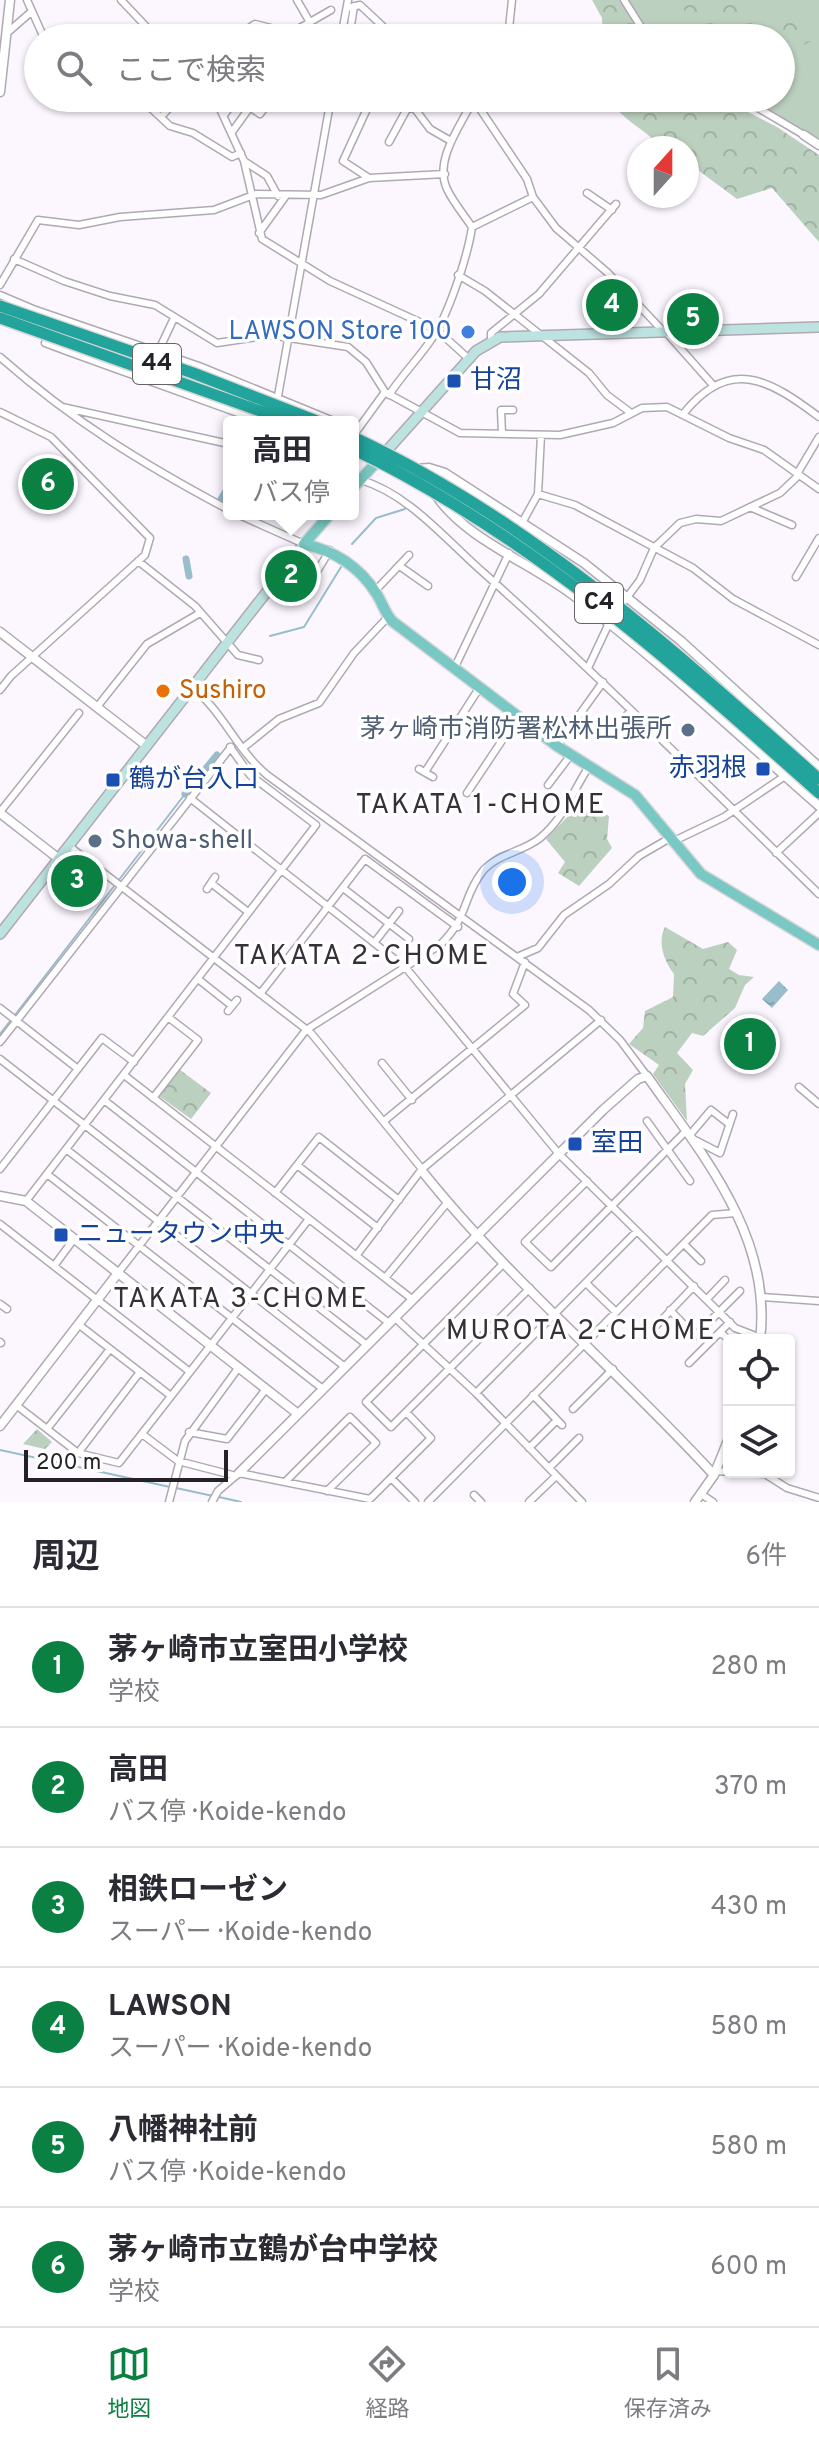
<!DOCTYPE html>
<html lang="ja">
<meta charset="utf-8">
<style>
:root{--surface:#fff;--page:#f7f7f7;--text:#2b2b33;--muted:#7c7c81;--line:#e1e1e2;--accent:#0b8043}
body{margin:0;font-family:Overpass,"Noto Sans JP",sans-serif;background:var(--page);color:var(--text)}
.controls{position:absolute;right:24px;bottom:24px;display:grid;overflow:hidden;border-radius:8px;box-shadow:0 2px 6px #0004}
.controls button{width:72px;height:72px;display:grid;place-items:center;padding:0;border:0;border-bottom:2px solid var(--line);background:var(--surface);color:var(--text);font:40px sans-serif}
.compass{position:absolute;left:627px;top:136px;width:72px;height:72px;border-radius:50%;background:var(--surface);box-shadow:0 2px 6px #0004;rotate:21deg}
.scale{position:absolute;left:24px;bottom:20px;width:204px;box-sizing:border-box;padding-left:8px;border:4px solid #242226;border-top:0;font-size:22px;line-height:28px;white-space:nowrap;color:#242226;-webkit-text-stroke:6px #fff;paint-order:stroke}
.you{position:absolute;left:512px;top:882px;width:28px;height:28px;margin:-20px;border:6px solid #fff;border-radius:50%;background:#1a73e8;box-shadow:0 0 0 12px #1a73e833}
.badge{display:grid;place-items:center;width:52px;height:52px;border-radius:50%;background:var(--accent);color:#fff;font-size:26px;font-weight:700}
.pin{position:absolute;translate:-50% -50%;border:4px solid #fff;box-shadow:0 2px 8px #0006}
.popup{position:absolute;left:223px;top:416px;width:136px;height:104px;box-sizing:border-box;display:grid;place-content:center;border-radius:8px;background:var(--surface);filter:drop-shadow(0 2px 6px #0005);font-size:26px;white-space:nowrap;color:var(--muted)}
.popup b{font-size:30px;color:var(--text)}
.popup::after{content:'';position:absolute;left:50%;top:100%;margin-left:-16px;border:16px solid transparent;border-top-color:var(--surface)}
.list{margin:0;padding:0;list-style:none}
h2{display:flex;justify-content:space-between;align-items:center;height:104px;margin:0;padding:0 32px;font-size:34px}
h2 small{font-size:26px;font-weight:400;color:var(--muted)}
.list li{display:grid;grid-template-columns:52px 1fr auto;gap:24px;align-items:center;box-sizing:border-box;height:120px;padding:0 32px;border-top:2px solid var(--line)}
.list b{display:block;font-size:30px;white-space:nowrap}
.list p{margin:0;font-size:26px;white-space:nowrap;color:var(--muted)}
.list em{font-size:26px;font-style:normal;color:var(--muted)}
.icon{flex:none;width:44px;height:44px;fill:none;stroke:currentColor;stroke-width:2;stroke-linecap:round;stroke-linejoin:round}
.map{position:relative;flex:none;width:819px;height:1502px;overflow:hidden}
.search{position:absolute;background:var(--surface);box-shadow:0 2px 6px #0004;left:24px;right:24px;top:24px;height:88px;display:flex;align-items:center;gap:20px;box-sizing:border-box;padding:0 28px;border-radius:44px;color:var(--muted);font-size:30px}
.sheet{height:824px;background:var(--surface)}
nav{display:flex;justify-content:space-around;align-items:center;box-sizing:border-box;height:112px;border-top:2px solid var(--line);background:var(--surface);font-size:22px;color:var(--muted)}
nav a{display:grid;justify-items:center;gap:4px}
nav .on{color:var(--accent)}
.map>svg:first-child{display:block}
.grass{fill:#bcd0bf}
.forest{fill:url(#forest-crowns)}
.water{fill:url(#water-ripples)}
.lines{fill:none;stroke-linecap:round;stroke-linejoin:round}
.stream{stroke:#98bdcb;stroke-width:2}
.canal{stroke:#98bdcb;stroke-width:7}
.minor-casing{stroke:#b0a9b3;stroke-width:9}
.tertiary-casing{stroke:#b0a9b3;stroke-width:11}
.secondary-casing{stroke:#b0a9b3;stroke-width:12}
.primary-casing{stroke:#d8d7d8;stroke-width:13}
.minor{stroke:#fff;stroke-width:6}
.tertiary{stroke:#fff;stroke-width:8}
.secondary{stroke:#bde3e1;stroke-width:9}
.primary{stroke:#7ac8c3;stroke-width:10}
.motorway-bridge-casing{stroke:#d8d7d8;stroke-width:14;stroke-linecap:butt}
.motorway-bridge{stroke:#22a39b;stroke-width:11}
.shop-dot{fill:#3f7fe0;stroke:#fff;stroke-width:3}
.transit-dot{fill:#1a4fb4;stroke:#fff;stroke-width:3}
.food-dot{fill:#e8710a;stroke:#fff;stroke-width:3}
.service-dot{fill:#5c6f8a;stroke:#fff;stroke-width:3}
.labels{text-anchor:middle;dominant-baseline:central;stroke-width:7;stroke-linejoin:round;paint-order:stroke}
.shield{fill:#fff;stroke:#666467;stroke-width:2}
.shield-label{font-size:24px;font-weight:bold;fill:#242226}
.shop-label{font-size:26px;fill:#366cbe;stroke:#fff;text-anchor:end}
.transit-label{font-size:26px;fill:#164399;stroke:#fff;text-anchor:start}
.food-label{font-size:26px;fill:#c56008;stroke:#fff;text-anchor:start}
.service-label{font-size:26px;fill:#4e5e75;stroke:#fff;text-anchor:end}
.neighbourhood-label{font-size:28px;letter-spacing:2px;fill:#363139;stroke:#fff}
</style>
<div class="map">
<svg width="819" height="1502" viewBox="0 0 819 1502">
<defs>
<pattern id="forest-crowns" width="20" height="18" patternUnits="userSpaceOnUse" patternTransform="scale(2)"><rect width="20" height="18" fill="#bcd0bf"/><path d="M2 6a3 3 0 1 1 6 0M12 15a3 3 0 1 1 6 0" fill="none" stroke="#a1b2a4"/></pattern>
<pattern id="water-ripples" width="26" height="14" patternUnits="userSpaceOnUse" patternTransform="scale(2)"><rect width="26" height="14" fill="#98bdcb"/><path d="M2 4q2-2 4 0t4 0M15 11q2-2 4 0t4 0" fill="none" stroke="#83a2ae"/></pattern>
</defs>
<rect width="100%" height="100%" fill="#fcf6ff"/>
<path class="grass" d="M623 0H819V140L748 98H781V38H656Z"/>
<path class="forest" d="M592 0H629L633 20 649 38H603L602 18Z
M682 0H732C744 23 781 11 807 23L811 41 781 58V38H698L688 26Z
M609 98H721L777 127 819 155V242L772 188 737 199 687 162V148H659C653 132 620 121 609 98Z
M599 811 609 816 607 839 612 848 579 886 558 873 565 862 546 839 572 812Z
M665 927 703 949 728 942 737 950 729 969 739 975 754 977 745 985 735 1008 703 1036 692 1033 677 1053 693 1070 685 1084 687 1121 653 1074 659 1065 629 1044 643 1028 645 1011 673 997 674 974C664 961 657 942 665 927Z
M179 1069 211 1093 191 1119 159 1096Z
M37 1429 52 1442 45 1449 23 1444Z"/>
<path class="water" d="M779 981 788 990 772 1008 762 999Z"/>
<g class="lines">
<path class="stream" d="M352 544 376 518 405 509
M270 636 304 627 341 567
M15 1015 185 794
M0 1034 11 1020
M0 1450 170 1487
M176 1488 213 1496
M219 1497 241 1502"/>
<path class="canal" d="M221 499 229 486
M186 559 189 576
M185 794 217 755"/>
<g class="minor-casing">
<path id="minor" d="M27 0 44 38
M121 0 157 38
M297 0 319 38
M624 0 641 27 653 38
M347 8 360 5 390 33 387 38
M346 30 356 38
M350 32 354 6
M7 33 31 12
M234 38 255 24 291 33 331 10
M341 38 348 0
M508 38 512 0
M140 98 170 126 193 133 232 157 241 153
M215 98 244 161 262 239 330 281 437 330 469 359
M383 98 415 109 430 129 451 141
M741 98 804 135
M474 100 527 179 533 197 556 228 608 273 663 331
M224 115 237 98
M161 117 178 98
M232 132 250 107 260 114 272 98
M389 142 408 107
M244 161 267 176 278 196
M369 178 343 161 372 98
M587 193 612 210
M472 227 533 197
M259 233 285 197
M14 259 64 281 110 296 155 305 217 343 270 335 348 347 366 362 385 392 460 433 560 435 613 423 642 408 667 407 729 438 764 450 819 489
M458 275 485 291 589 373 607 395 631 413
M0 285 38 220 79 225 120 217 214 210 256 194 321 195 369 178 445 174
M0 295 33 309
M22 311 33 309 199 366 336 422
M665 331 712 384
M491 340V333L539 294 616 204
M69 342V352L263 422
M45 343 69 352
M158 352 174 318
M0 357C74 422 143 464 229 510
M389 395C402 375 418 359 431 340 448 317 468 255 472 227 464 215 453 202 447 189 433 159 463 123 474 98
M278 396 331 98
M62 407 229 444
M0 412 51 437 150 538 145 555 11 676 0 690
M684 413C730 356 770 380 819 417
M502 434 501 410H513
M353 436 385 392
M797 474 819 437
M361 480C409 494 447 541 485 574 600 677 709 786 819 894
M538 494 575 505 693 568 733 599 819 645
M750 507 792 525
M237 514 304 544
M523 521 538 494 541 435
M138 561 195 606 238 655 259 660
M401 567 428 586
M796 577 819 538
M313 578 330 550
M375 591 409 555
M619 608 640 580 654 548 680 523 696 519 721 521 780 493 799 475
M588 668 610 621
M454 669 509 553
M192 687C223 712 237 750 267 775L589 1010 620 1040 647 1076
M97 707 147 644 200 613
M608 734 631 711
M557 746 603 682
M243 748 279 719 319 703 354 653 388 617
M419 769 433 777
M425 772 478 690
M548 785 570 756
M467 793 517 718
M190 798 406 968 559 1154 735 1328 761 1338
M0 812 79 713
M674 841 724 817 785 776
M69 846 311 1033 422 1169 356 1256
M776 853 819 813
M211 883 248 912
M343 888 409 939
M207 889 215 877
M374 943 399 911
M517 957 538 948 564 915 609 884 639 856 670 838
M198 979 232 1006
M260 994 365 859 458 927
M0 1008 78 1069
M228 1011 237 1000
M0 1042 231 747
M0 1059 367 1345
M382 1063 412 1100
M124 1075 412 1299
M799 1087 819 1104
M153 1098 198 1040 168 1017
M104 1100 389 1323
M384 1121 525 1005 513 994 525 962
M647 1121 690 1181
M689 1136 711 1110 729 1124
M691 1138 720 1153 733 1114
M66 1149 345 1367
M297 1165 378 1228
M0 1169 102 1038 134 1062
M422 1169 601 1020
M47 1174 323 1389
M587 1181 525 1242 551 1267 686 1131
M275 1193 319 1137 399 1200
M26 1201 316 825 250 775 230 747
M0 1224 190 1372
M684 1244 701 1261
M504 1263 366 1402 391 1427 530 1288
M54 1266 74 1239
M118 1273 306 1030 440 945C469 917 462 898 482 872 496 854 523 852 540 838 564 818 572 793 588 768
M385 1278 447 1203
M586 1283 616 1312
M762 1297 819 1301
M707 1299 725 1280
M0 1304 7 1309
M670 1310 695 1336 740 1291
M394 1317 476 1393 582 1502
M78 1324 171 1396
M654 1328 694 1286
M720 1332 729 1340
M0 1342 1 1343
M689 1363 730 1322
M476 1393 637 1231
M533 1395 562 1425
M16 1405 78 1453 119 1463 309 1219
M573 1409 613 1369
M47 1429 110 1349
M189 1432 227 1439 266 1389
M142 1434 178 1461 236 1476
M529 1448 557 1420
M78 1453 140 1372
M549 1468 579 1438
M716 1471 765 1474 787 1488 819 1498
M391 1478 415 1502
M285 1482 350 1417 376 1443 327 1491
M701 1494 713 1502
M474 1495 481 1502
M169 1502 185 1441 239 1367
M212 1502 218 1491 239 1473 370 1499 431 1438 406 1412
M428 1502 712 1215 736 1213
M529 1502 556 1476"/>
</g>
<g class="tertiary-casing">
<path id="tertiary" d="M0 92 10 0
M804 135 819 145
M416 469 429 468 445 473 584 563 681 641 819 767
M436 495C465 539 531 563 573 595 659 660 738 735 819 806
M0 632 147 746
M0 813 59 859
M422 1171C509 1280 619 1371 714 1475
M0 1196 26 1201 298 1414
M0 1426 118 1273
M239 1473 603 1110 638 1079 647 1076C702 1154 773 1237 760 1340
M695 1502 714 1475 729 1438"/>
</g>
<g class="secondary-casing">
<path id="secondary" d="M383 455 476 351 500 337 819 327
M0 934 304 544"/>
</g>
<g class="primary-casing">
<path id="primary" d="M353 488 382 456
M330 514 304 544C335 551 359 566 376 593 382 602 385 613 392 621L557 746 635 795 701 874 819 945"/>
</g>
<use href="#minor" class="minor"/>
<use href="#tertiary" class="tertiary"/>
<use href="#secondary" class="secondary"/>
<use href="#primary" class="primary"/>
<g class="motorway-bridge-casing">
<path id="motorway-bridge" d="M0 306 193 373 319 422
M0 318 291 422
M353 437C531 520 674 650 819 779
M353 449C531 535 673 663 819 793"/>
</g>
<use href="#motorway-bridge" class="motorway-bridge"/>
</g>
<circle class="shop-dot" cx="468" cy="332" r="8"/>
<g class="transit-dot">
<rect x="446" y="373" width="16" height="16" rx="4"/>
<rect x="755" y="761" width="16" height="16" rx="4"/>
<rect x="105" y="772" width="16" height="16" rx="4"/>
<rect x="567" y="1136" width="16" height="16" rx="4"/>
<rect x="53" y="1227" width="16" height="16" rx="4"/>
</g>
<circle class="food-dot" cx="163" cy="691" r="8"/>
<g class="service-dot">
<circle cx="688" cy="730" r="8"/>
<circle cx="95" cy="841" r="8"/>
</g>
<g class="labels">
<g class="shield">
<rect x="133" y="344" width="48" height="40" rx="6"/>
<rect x="575" y="583" width="48" height="40" rx="6"/>
</g>
<g class="shield-label">
<text x="157" y="364">44</text>
<text x="599" y="603">C4</text>
</g>
<g class="shop-label">
<text x="452" y="332">LAWSON Store 100</text>
</g>
<g class="transit-label">
<text x="470" y="381">甘沼</text>
<text x="747" y="769" text-anchor="end">赤羽根</text>
<text x="129" y="780">鶴が台入口</text>
<text x="591" y="1144">室田</text>
<text x="77" y="1235">ニュータウン中央</text>
</g>
<g class="food-label">
<text x="179" y="691">Sushiro</text>
</g>
<g class="service-label">
<text x="672" y="730">茅ヶ崎市消防署松林出張所</text>
<text x="111" y="841" text-anchor="start">Showa-shell</text>
</g>
<g class="neighbourhood-label">
<text x="481" y="806">TAKATA 1-CHOME</text>
<text x="362" y="957">TAKATA 2-CHOME</text>
<text x="241" y="1300">TAKATA 3-CHOME</text>
<text x="581" y="1332">MUROTA 2-CHOME</text>
</g>
</g>
</svg>
<div class="controls">
<button><svg class="icon" aria-label="locate" viewBox="0 0 24 24"><circle cx="12" cy="12" r="6"/><path d="M12 2v4M12 18v4M2 12h4M18 12h4"/></svg></button>
<button><svg class="icon" aria-label="layers" viewBox="0 0 24 24"><path d="M12 4l9 5-9 5-9-5zM3 14l9 5 9-5"/></svg></button>
</div>
<svg class="compass" viewBox="-18 -18 36 36"><path d="M0-13l5 13h-10z" fill="#e53935"/><path d="M0 13l5-13h-10z" fill="#7c7c81"/></svg>
<div class="scale">200 m</div>
<div class="you"></div>
<div class="pin badge" style="left:750px;top:1044px">1</div>
<div class="pin badge" style="left:291px;top:576px">2</div>
<div class="popup"><b>高田</b>バス停</div>
<div class="pin badge" style="left:77px;top:881px">3</div>
<div class="pin badge" style="left:612px;top:305px">4</div>
<div class="pin badge" style="left:693px;top:319px">5</div>
<div class="pin badge" style="left:48px;top:484px">6</div>
<div class="search"><svg class="icon" aria-label="search" viewBox="0 0 24 24"><circle cx="10" cy="10" r="6"/><path d="M15 15l6 6"/></svg>ここで検索</div>
</div>
<section class="sheet">
<h2>周辺<small>6件</small></h2>
<ul class="list">
<li><span class="badge">1</span><div><b>茅ヶ崎市立室田小学校</b><p>学校</p></div><em>280 m</em></li>
<li><span class="badge">2</span><div><b>高田</b><p>バス停 · Koide-kendo</p></div><em>370 m</em></li>
<li><span class="badge">3</span><div><b>相鉄ローゼン</b><p>スーパー · Koide-kendo</p></div><em>430 m</em></li>
<li><span class="badge">4</span><div><b>LAWSON</b><p>スーパー · Koide-kendo</p></div><em>580 m</em></li>
<li><span class="badge">5</span><div><b>八幡神社前</b><p>バス停 · Koide-kendo</p></div><em>580 m</em></li>
<li><span class="badge">6</span><div><b>茅ヶ崎市立鶴が台中学校</b><p>学校</p></div><em>600 m</em></li>
</ul>
</section>
<nav>
<a class="on"><svg class="icon" aria-label="map" viewBox="0 0 24 24"><path d="M3 6l6-2 6 2 6-2v14l-6 2-6-2-6 2zM9 4v14M15 6v14"/></svg>地図</a>
<a><svg class="icon" aria-label="directions" viewBox="0 0 24 24"><path d="M12 3l9 9-9 9-9-9zM9 14v-3h6M13 9l2 2-2 2"/></svg>経路</a>
<a><svg class="icon" aria-label="saved" viewBox="0 0 24 24"><path d="M7 4h10v16l-5-4-5 4z"/></svg>保存済み</a>
</nav>
